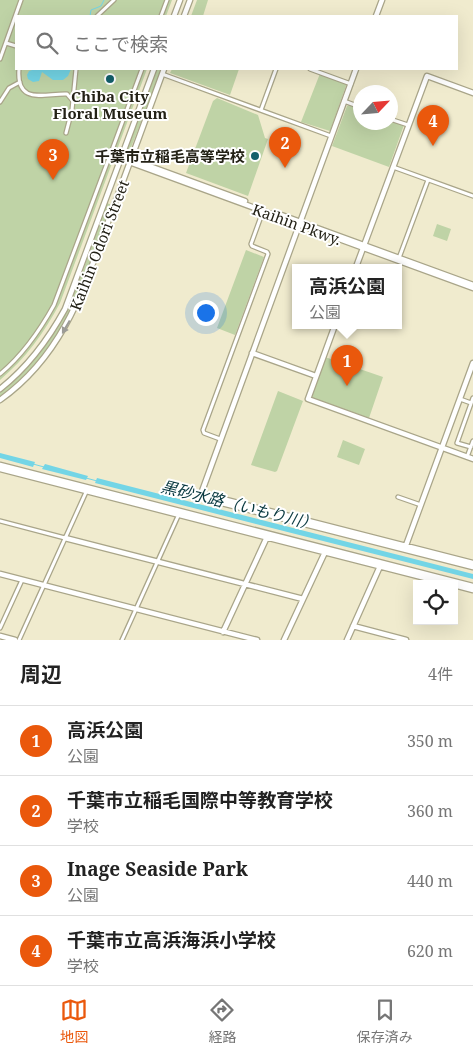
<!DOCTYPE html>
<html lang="ja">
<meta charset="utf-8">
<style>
:root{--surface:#fff;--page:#f2f2f2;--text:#222;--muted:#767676;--line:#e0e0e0;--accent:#ea580c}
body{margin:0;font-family:"Noto Serif","Noto Sans JP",serif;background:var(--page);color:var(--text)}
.controls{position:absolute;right:15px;bottom:15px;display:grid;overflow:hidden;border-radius:0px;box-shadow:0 5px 20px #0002}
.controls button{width:45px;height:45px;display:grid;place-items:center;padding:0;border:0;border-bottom:1px solid var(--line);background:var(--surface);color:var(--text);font:25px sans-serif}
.compass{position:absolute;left:353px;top:85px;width:45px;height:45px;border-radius:50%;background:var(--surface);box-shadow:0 5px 20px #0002;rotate:64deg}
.you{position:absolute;left:205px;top:312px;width:18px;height:18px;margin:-12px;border:4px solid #fff;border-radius:50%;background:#1a73e8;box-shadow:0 0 0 8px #1a73e833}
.badge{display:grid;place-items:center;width:32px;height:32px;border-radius:50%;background:var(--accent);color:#fff;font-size:16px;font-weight:700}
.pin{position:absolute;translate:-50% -41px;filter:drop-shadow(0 1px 2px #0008)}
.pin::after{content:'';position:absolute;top:26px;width:18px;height:15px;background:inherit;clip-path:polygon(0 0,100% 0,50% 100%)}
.popup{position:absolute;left:292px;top:264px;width:110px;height:65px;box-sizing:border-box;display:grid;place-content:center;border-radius:0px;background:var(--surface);filter:drop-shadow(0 1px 4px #0005);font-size:16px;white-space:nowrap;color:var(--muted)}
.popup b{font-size:19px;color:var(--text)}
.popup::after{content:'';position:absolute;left:50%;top:100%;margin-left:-10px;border:10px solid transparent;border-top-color:var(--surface)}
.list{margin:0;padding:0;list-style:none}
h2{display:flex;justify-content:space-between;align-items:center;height:65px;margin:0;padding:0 20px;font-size:21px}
h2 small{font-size:16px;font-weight:400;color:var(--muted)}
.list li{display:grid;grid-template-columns:32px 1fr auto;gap:15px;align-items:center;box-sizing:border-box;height:70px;padding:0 20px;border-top:1px solid var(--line)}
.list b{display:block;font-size:19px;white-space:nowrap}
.list p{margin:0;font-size:16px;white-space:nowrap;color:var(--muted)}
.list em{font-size:16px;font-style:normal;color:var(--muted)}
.icon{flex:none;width:28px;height:28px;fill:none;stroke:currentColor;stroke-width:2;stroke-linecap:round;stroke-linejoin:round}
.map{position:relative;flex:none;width:473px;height:640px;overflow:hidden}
.search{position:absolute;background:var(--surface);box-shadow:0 5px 20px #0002;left:15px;right:15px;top:15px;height:55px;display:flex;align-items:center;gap:12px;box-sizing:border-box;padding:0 18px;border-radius:0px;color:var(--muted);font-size:19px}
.sheet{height:345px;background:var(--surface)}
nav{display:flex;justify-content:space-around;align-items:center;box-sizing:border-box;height:70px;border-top:1px solid var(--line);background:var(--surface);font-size:14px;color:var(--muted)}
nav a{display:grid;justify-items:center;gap:2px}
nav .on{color:var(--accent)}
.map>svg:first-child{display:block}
.green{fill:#bfd3a6}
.water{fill:#73d5e6}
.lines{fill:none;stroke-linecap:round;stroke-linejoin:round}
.stream{stroke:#73d5e6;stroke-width:1}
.street-casing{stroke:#a9a589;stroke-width:5.5}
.secondary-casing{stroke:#a9a589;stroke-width:7}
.street{stroke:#fff;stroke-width:3}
.secondary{stroke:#fff;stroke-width:4.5}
.oneway{fill:#9c9b96}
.poi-dot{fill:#13606b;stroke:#fff;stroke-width:2}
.labels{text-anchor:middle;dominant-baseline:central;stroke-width:4;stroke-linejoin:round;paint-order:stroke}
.poi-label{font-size:15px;font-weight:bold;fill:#232116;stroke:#fff}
.street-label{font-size:15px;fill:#232116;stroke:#fff}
.water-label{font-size:16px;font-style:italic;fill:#093940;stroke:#fff}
</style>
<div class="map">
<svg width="473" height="640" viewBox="0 0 473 640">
<rect width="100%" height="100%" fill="#f0ebce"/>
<path class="green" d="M0 0H172L166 16H16V69H147L60 303C44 333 26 358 0 380Z
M197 0H208L203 16H191Z
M156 69H162L130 150 127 149Z
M172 69H239L230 95 170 73Z
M321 71 347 83 330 131 301 122Z
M217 98 258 115 265 138 268 139 248 196 186 173 213 101Z
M349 105 360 109V122H390L391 120 404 125 389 167 332 146 347 106Z
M107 203 112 205C96 248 82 293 60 333 46 358 22 380 0 398V391C66 338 79 279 107 203Z
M437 224 451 229 447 241 433 236Z
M246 250 264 257 235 335 217 328Z
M325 357 383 377 369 418 313 398 311 395Z
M278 391 303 401 277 471 275 472 251 465Z
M343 440 365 449 359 465 337 457Z"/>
<path class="water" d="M35 69H71L68 76 63 80H53L42 72 39 81 33 82 28 79 27 75 29 71Z
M0 453 35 462 33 467 0 458Z
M45 464 88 476 86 480 42 469Z
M97 478 473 574V579L95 483Z"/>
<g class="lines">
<path class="stream" d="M90 16 91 10 101 6 104 0
M33 464 44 467
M86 478 97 481"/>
<g class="street-casing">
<path id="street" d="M97 16 114 0
M161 16 167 0
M6 43 16 46
M0 59 21 0
M19 69C16 106 45 93 67 94L73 101
M310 69 351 84
M162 74 331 136
M344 101 360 107
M0 102 9 88 20 82
M261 110 276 69
M390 119 408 125
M66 133 72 110 76 69
M112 150 142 69
M393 167 473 196
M399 258 428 180
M0 374C23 355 39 332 54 305L109 158
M460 399 471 403
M220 439 204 433 203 430 268 254 267 252 252 246 251 244 263 211
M471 447 457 443 473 398
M467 457 473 441
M398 497 421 505
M0 521 65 538
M0 628 22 580
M19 640 87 490
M122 640 179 514"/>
</g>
<g class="secondary-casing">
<path id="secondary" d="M174 16 180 0
M184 16 190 0
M376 16 382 0
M356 69 201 494 206 499 473 567
M122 156 245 201
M121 159 473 288
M276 213 473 285
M356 267 427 76 473 93
M335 325 308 399 473 459
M252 353 316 376
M0 389C28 367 48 340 65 309L154 69
M0 400C66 353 85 284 112 211 129 164 147 116 164 69
M0 465 473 586
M0 469 449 584
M205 497 207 495 473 563
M65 538 303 599
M405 548 473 363
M0 574 257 640
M454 585 473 590
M353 626 406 640
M223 632 267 537
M0 636 15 640
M284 640 326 550
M347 640 381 564"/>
</g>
<use href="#street" class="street"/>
<use href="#secondary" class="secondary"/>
</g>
<defs><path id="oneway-solid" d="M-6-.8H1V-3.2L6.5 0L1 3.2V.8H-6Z" transform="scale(1.25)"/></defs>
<use class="oneway" href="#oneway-solid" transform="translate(66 327) rotate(120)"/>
<g class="poi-dot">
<circle cx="110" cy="79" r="5"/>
<circle cx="255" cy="156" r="5"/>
</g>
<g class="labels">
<g class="poi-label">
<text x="110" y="96">Chiba City<tspan x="110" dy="17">Floral Museum</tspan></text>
<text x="245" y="156" text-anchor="end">千葉市立稲毛高等学校</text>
</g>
<g class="street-label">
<text transform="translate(297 224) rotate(20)">Kaihin Pkwy.</text>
<text transform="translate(99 245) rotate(-69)">Kaihin Odori Street</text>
</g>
<g class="water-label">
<text transform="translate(239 505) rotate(14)">黒砂水路（いもり川）</text>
</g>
</g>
</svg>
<div class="controls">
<button><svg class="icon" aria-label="locate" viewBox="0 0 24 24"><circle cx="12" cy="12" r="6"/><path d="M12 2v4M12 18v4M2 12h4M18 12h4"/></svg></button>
</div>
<svg class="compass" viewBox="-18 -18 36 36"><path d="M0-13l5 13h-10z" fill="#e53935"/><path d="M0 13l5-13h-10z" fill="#767676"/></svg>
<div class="you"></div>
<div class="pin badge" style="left:347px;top:386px">1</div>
<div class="popup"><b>高浜公園</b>公園</div>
<div class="pin badge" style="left:285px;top:168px">2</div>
<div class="pin badge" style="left:53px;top:180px">3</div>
<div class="pin badge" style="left:433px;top:146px">4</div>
<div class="search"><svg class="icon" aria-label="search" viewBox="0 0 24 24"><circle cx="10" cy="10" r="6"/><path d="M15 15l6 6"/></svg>ここで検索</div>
</div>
<section class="sheet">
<h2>周辺<small>4件</small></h2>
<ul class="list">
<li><span class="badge">1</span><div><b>高浜公園</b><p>公園</p></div><em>350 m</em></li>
<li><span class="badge">2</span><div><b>千葉市立稲毛国際中等教育学校</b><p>学校</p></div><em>360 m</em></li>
<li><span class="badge">3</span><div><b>Inage Seaside Park</b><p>公園</p></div><em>440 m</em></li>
<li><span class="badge">4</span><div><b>千葉市立高浜海浜小学校</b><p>学校</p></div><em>620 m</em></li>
</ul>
</section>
<nav>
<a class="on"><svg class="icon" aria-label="map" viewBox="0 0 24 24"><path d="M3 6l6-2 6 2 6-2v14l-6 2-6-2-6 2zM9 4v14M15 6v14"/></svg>地図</a>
<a><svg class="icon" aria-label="directions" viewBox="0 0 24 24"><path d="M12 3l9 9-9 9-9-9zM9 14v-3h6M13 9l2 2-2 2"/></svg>経路</a>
<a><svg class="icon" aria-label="saved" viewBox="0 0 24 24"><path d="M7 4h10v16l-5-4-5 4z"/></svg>保存済み</a>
</nav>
